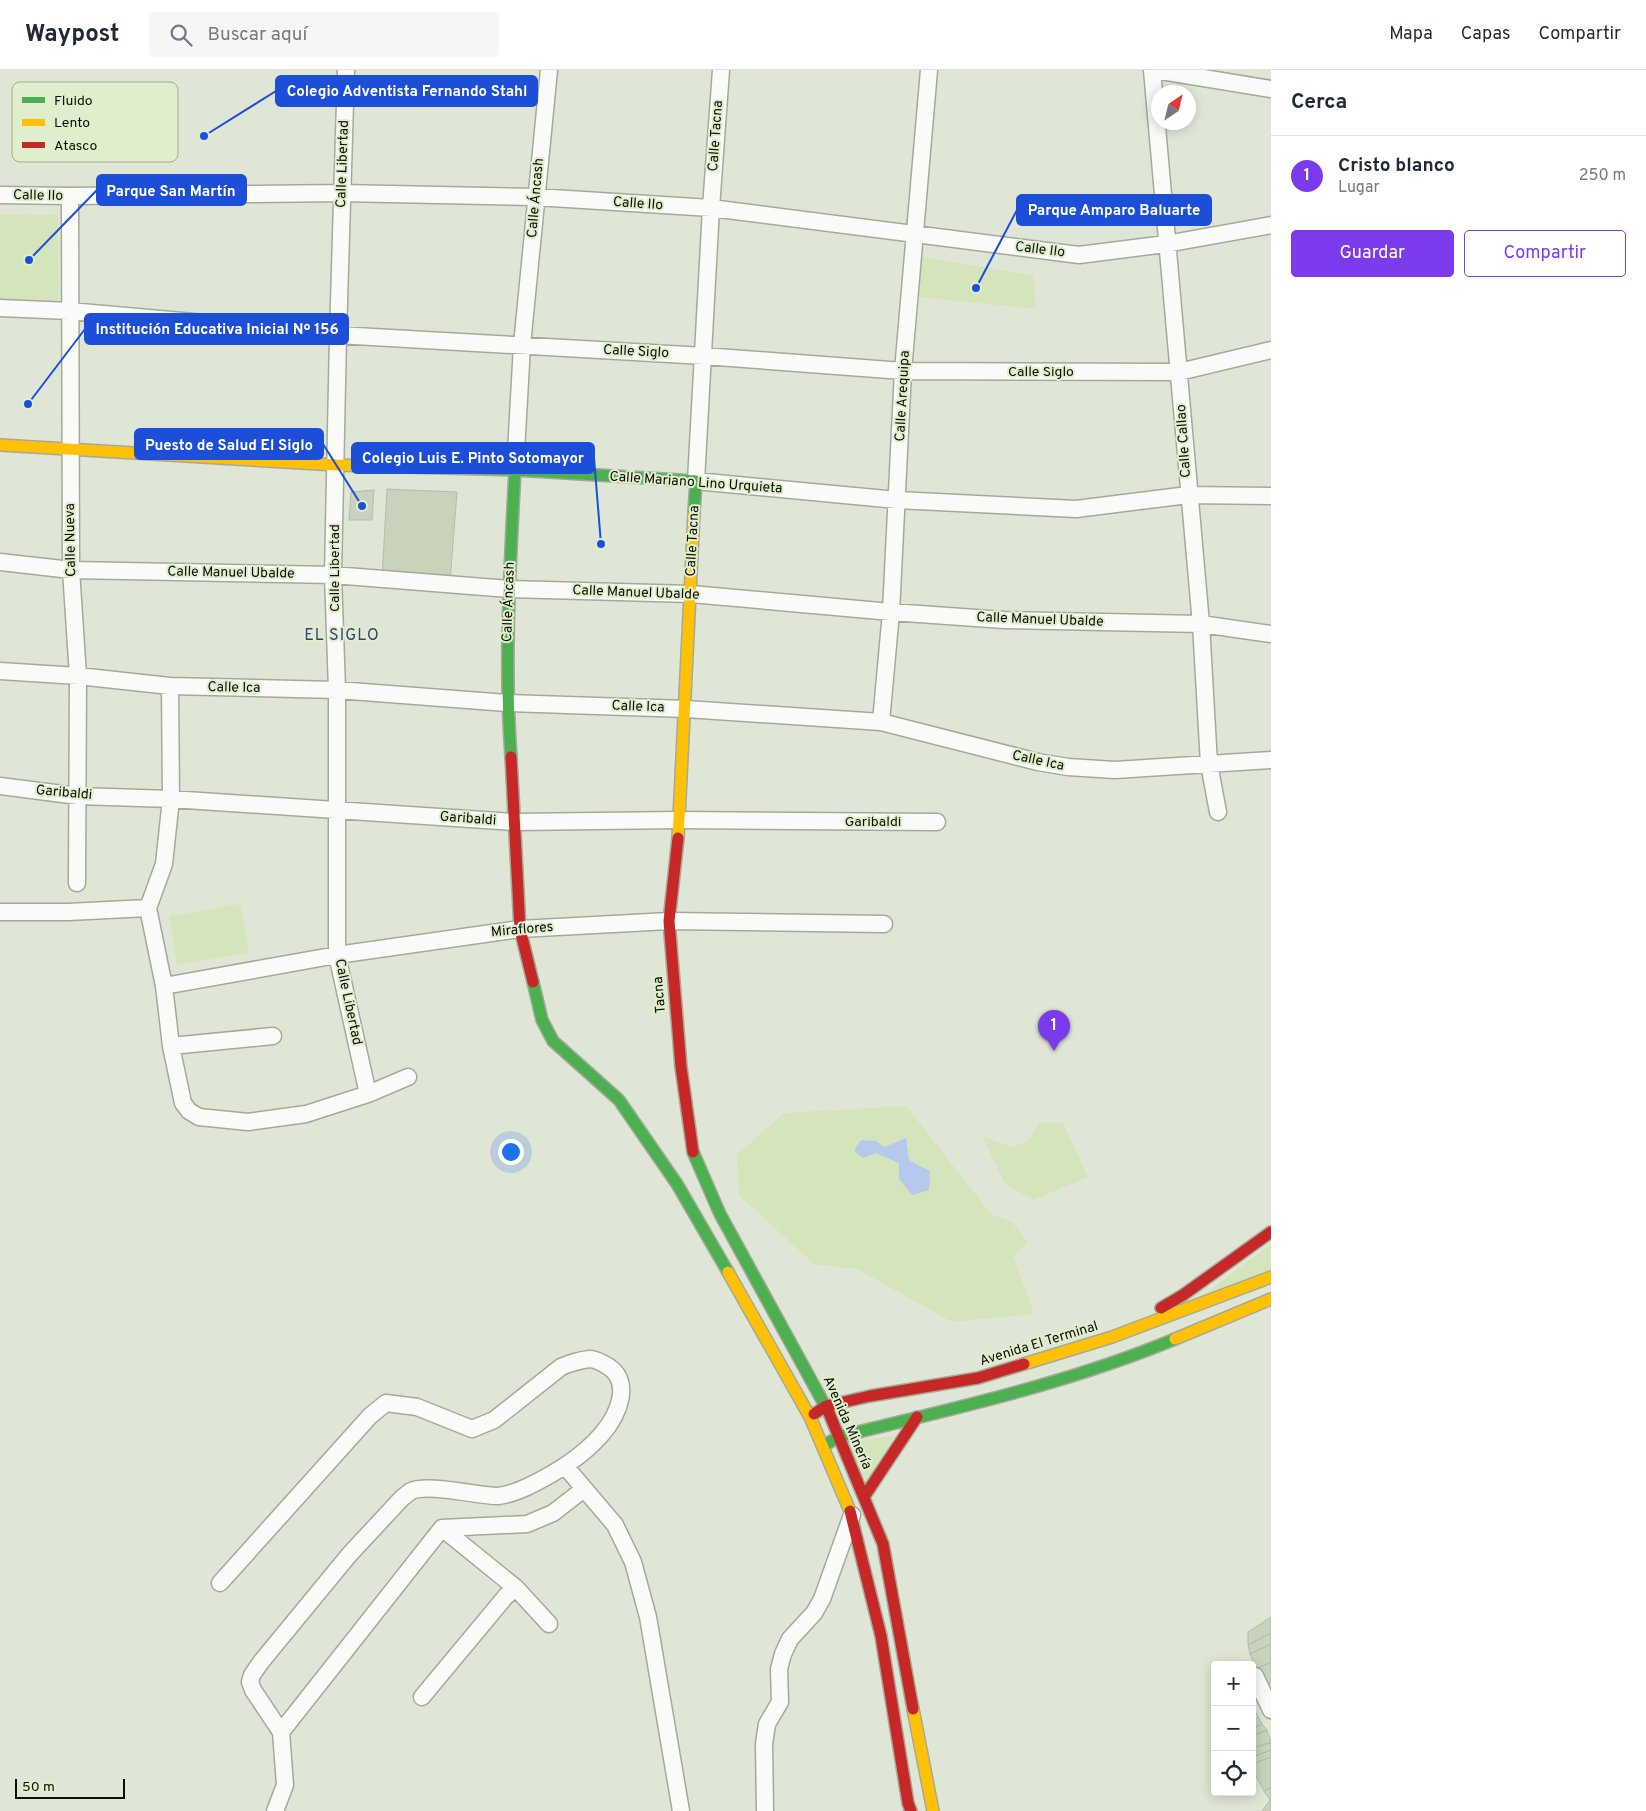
<!DOCTYPE html>
<html lang="es">
<meta charset="utf-8">
<style>
:root{--surface:#fff;--page:#f6f6f7;--text:#1f2937;--muted:#747a83;--line:#e0e1e3;--accent:#7c3aed}
body{margin:0;font-family:Overpass,sans-serif;background:var(--page);color:var(--text)}
.controls{position:absolute;right:15px;bottom:15px;display:grid;overflow:hidden;border-radius:5px;box-shadow:0 2px 12px #0003}
.controls button{width:45px;height:45px;display:grid;place-items:center;padding:0;border:0;border-bottom:1px solid var(--line);background:var(--surface);color:var(--text);font:25px sans-serif}
.compass{position:absolute;left:1151px;top:15px;width:45px;height:45px;border-radius:50%;background:var(--surface);box-shadow:0 2px 12px #0003;rotate:35deg}
.scale{position:absolute;left:15px;bottom:12px;width:110px;box-sizing:border-box;padding-left:5px;border:2px solid #0b0f05;border-top:0;font-size:14px;line-height:18px;white-space:nowrap;color:#0b0f05;-webkit-text-stroke:4px #e1eecd;paint-order:stroke}
.you{position:absolute;left:510px;top:1081px;width:18px;height:18px;margin:-12px;border:4px solid #fff;border-radius:50%;background:#1a73e8;box-shadow:0 0 0 8px #1a73e833}
.badge{display:grid;place-items:center;width:32px;height:32px;border-radius:50%;background:var(--accent);color:#fff;font-size:16px;font-weight:700}
.pin{position:absolute;translate:-50% -41px;filter:drop-shadow(0 1px 2px #0008)}
.pin::after{content:'';position:absolute;top:26px;width:18px;height:15px;background:inherit;clip-path:polygon(0 0,100% 0,50% 100%)}
.list{margin:0;padding:0;list-style:none}
h2{display:flex;justify-content:space-between;align-items:center;height:65px;margin:0;padding:0 20px;font-size:21px}
h2 small{font-size:16px;font-weight:400;color:var(--muted)}
.list li{display:grid;grid-template-columns:32px 1fr auto;gap:15px;align-items:center;box-sizing:border-box;height:80px;padding:0 20px;border-top:1px solid var(--line)}
.list b{display:block;font-size:19px;white-space:nowrap}
.list p{margin:0;font-size:16px;white-space:nowrap;color:var(--muted)}
.list em{font-size:16px;font-style:normal;color:var(--muted)}
.actions{display:flex;gap:10px;padding:15px 20px}
.actions a{flex:1;padding:11px 0;border:1px solid var(--accent);border-radius:5px;text-align:center;font-size:18px;color:var(--accent)}
.actions .main{background:var(--accent);color:#fff}
.icon{flex:none;width:28px;height:28px;fill:none;stroke:currentColor;stroke-width:2;stroke-linecap:round;stroke-linejoin:round}
.map{position:relative;flex:none;width:1271px;height:1741px;overflow:hidden}
header{display:flex;align-items:center;gap:30px;box-sizing:border-box;height:70px;padding:0 25px;background:var(--surface);border-bottom:1px solid var(--line)}
header strong{font-size:24px}
nav{display:flex;gap:28px;margin-inline-start:auto;font-size:18px}
.search{width:350px;height:45px;background:var(--page);display:flex;align-items:center;gap:12px;box-sizing:border-box;padding:0 18px;border-radius:5px;color:var(--muted);font-size:19px}
main{display:flex}
aside{flex:1;background:var(--surface)}
.map>svg:first-child{display:block}
.green{fill:#d4e4bb}
.water{fill:#b6c9ec}
.building{fill:#c9d2ba;stroke:#b6bcae}
.lines{fill:none;stroke-linecap:round;stroke-linejoin:round}
.street-casing{stroke:#a4a99c;stroke-width:19}
.fast-casing{stroke:#a4a99c;stroke-width:14}
.slow-casing{stroke:#a4a99c;stroke-width:14}
.jam-casing{stroke:#a4a99c;stroke-width:14}
.street{stroke:#fafbf9;stroke-width:16}
.fast{stroke:#4caf50;stroke-width:11}
.slow{stroke:#ffc107;stroke-width:11}
.jam{stroke:#c62828;stroke-width:11}
.labels{text-anchor:middle;dominant-baseline:central;stroke-width:4;stroke-linejoin:round;paint-order:stroke}
.street-label{font-size:14px;fill:#0b0f05;stroke:#e1eecd}
.quarter-label{font-size:16px;letter-spacing:1px;fill:#2e427b;stroke:#e1eecd}
.key{fill:#e1eecd;stroke:#a1ab91;stroke-width:1}
.key-label{font-size:14px;fill:#0b0f05}
.leader{fill:none;stroke:#1d4ed8;stroke-width:2}
.callout-dot{fill:#1d4ed8;stroke:#e1eecd;stroke-width:2}
.callout{fill:#1d4ed8;stroke:#1d4ed8;stroke-width:2}
.callout-label{font-size:15px;text-anchor:middle;font-weight:bold;fill:#fff}
</style>
<header>
<strong>Waypost</strong>
<div class="search"><svg class="icon" aria-label="search" viewBox="0 0 24 24"><circle cx="10" cy="10" r="6"/><path d="M15 15l6 6"/></svg>Buscar aquí</div>
<nav><a>Mapa</a><a>Capas</a><a>Compartir</a></nav>
</header>
<main>
<div class="map">
<svg width="1271" height="1741" viewBox="0 0 1271 1741">
<rect width="100%" height="100%" fill="#e0e6d5"/>
<path class="green" d="M0 144 58 145 59 238 0 236Z
M921 187 1033 205 1036 239 919 227Z
M240 834 249 883 177 895 169 846Z
M906 1036 991 1144 1012 1152 1028 1173 1013 1186 1034 1244 952 1252 857 1199 814 1194 739 1125 737 1085 784 1043Z
M1040 1053H1063L1088 1107 1033 1130 1005 1114 982 1066 1012 1077 1028 1071Z
M1271 1174V1200L1199 1228Z
M894 1366 866 1413 848 1372Z"/>
<path class="water" d="M906 1068 909 1090 930 1101 929 1120 912 1125 899 1109V1093L876 1083 863 1088 854 1081 861 1070 876 1071 884 1077Z"/>
<path class="building" d="M387 419 457 422 450 512 382 508Z
M374 420 372 450H349L351 422Z
M1271 1547V1563L1248 1575V1562Z
M1271 1563V1574L1250 1584 1248 1575Z
M1271 1574V1592L1256 1599 1250 1584Z
M1271 1592V1613L1264 1616 1256 1599Z
M1254 1639 1262 1654 1252 1659V1640Z
M1262 1654 1267 1660 1252 1666V1659Z
M1267 1660 1271 1672 1252 1678V1666Z
M1271 1673V1680L1252 1687V1678Z
M1271 1680V1687L1252 1694V1687Z
M1271 1687V1717L1264 1721 1252 1699V1694Z
M1271 1717V1730H1270L1264 1721Z
M1270 1730 1271 1741H1262Z"/>
<g class="lines">
<g class="street-casing">
<path id="street" d="M346 0 338 265 333 505 337 620V885L368 1024
M721 0 711 138 696 411 897 430 1076 439 1188 425 1271 426
M1152 0 1201 554 1209 694 1218 742
M1155 0 1271 19
M0 125 70 126 342 123 536 127 711 138 1079 185 1166 174 1271 155
M70 126 71 500 78 606 77 813
M0 238 70 241 338 265 704 286 903 301 1179 302 1271 280
M515 400 522 275 549 0
M0 492 71 500 333 505 509 519 691 524 891 542 1004 550 1201 554 1271 564
M0 601 78 606 170 616 337 620 507 633 686 639 881 652 1038 692 1068 697 1115 700 1271 690
M170 616 171 729 164 794 148 838 164 916 171 976 183 1033 189 1041 199 1047 248 1052 306 1044 368 1024 408 1007
M881 652 891 542 903 301 929 0
M0 716 78 726 171 729 515 752 680 750 937 752
M0 842H68L148 838
M164 916 337 885 520 859 669 851 884 854
M171 976 273 966
M565 1396 615 1455 633 1492 648 1547 681 1741
M442 1458 527 1454 553 1443 584 1419
M220 1513 370 1346 386 1333 417 1337 472 1359 494 1350 561 1297C570 1293 580 1290 590 1289 595 1289 600 1292 604 1294 635 1309 618 1346 601 1365 581 1388 554 1404 527 1417 518 1421 508 1425 498 1426 478 1426 427 1413 411 1421 408 1423 405 1426 402 1428L349 1485 261 1592 252 1605 250 1612 253 1620 281 1662 285 1715 275 1741
M516 1518 549 1554
M1255 1606 1271 1640
M281 1662 442 1458 516 1518 506 1526 422 1627
M765 1741 764 1674 767 1654 780 1632 779 1599 783 1584 790 1569 814 1543 822 1529 852 1445"/>
</g>
<g class="fast-casing">
<path id="fast" d="M408 397 515 400 696 411 694 443
M511 687C504 592 510 496 515 400
M533 912 542 950 553 971 619 1030 677 1114 728 1202
M693 1082 720 1144 829 1343
M825 1375 838 1367C951 1339 1067 1314 1175 1269"/>
</g>
<g class="slow-casing">
<path id="slow" d="M0 375 336 395 408 397
M678 768 694 443
M728 1202 810 1347 850 1441
M1175 1269 1271 1229
M1024 1294 1112 1267 1271 1207
M913 1639 933 1741"/>
</g>
<g class="jam-casing">
<path id="jam" d="M511 687 520 859 533 912
M678 768 669 851 681 997 693 1082
M1161 1238 1183 1225 1271 1162
M829 1343 883 1474 913 1639
M814 1344 826 1336 870 1326 978 1308 1024 1294
M864 1427 917 1347
M850 1441 881 1566 908 1733 911 1741"/>
</g>
<use href="#street" class="street"/>
<use href="#fast" class="fast"/>
<use href="#slow" class="slow"/>
<use href="#jam" class="jam"/>
</g>
<g class="labels">
<g class="street-label">
<text transform="translate(716 66) rotate(-86)">Calle Tacna</text>
<text transform="translate(343 94) rotate(-88)">Calle Libertad</text>
<text transform="translate(38 126) rotate(1)">Calle Ilo</text>
<text transform="translate(536 128) rotate(-85)">Calle Áncash</text>
<text transform="translate(638 134) rotate(4)">Calle Ilo</text>
<text transform="translate(1040 180) rotate(7)">Calle Ilo</text>
<text transform="translate(636 282) rotate(3)">Calle Siglo</text>
<text x="1041" y="302">Calle Siglo</text>
<text transform="translate(903 326) rotate(-87)">Calle Arequipa</text>
<text transform="translate(1184 371) rotate(-94)">Calle Callao</text>
<text transform="translate(696 413) rotate(4)">Calle Mariano Lino Urquieta</text>
<text transform="translate(71 470) rotate(-91)">Calle Nueva</text>
<text transform="translate(693 471) rotate(-87)">Calle Tacna</text>
<text transform="translate(335 498) rotate(-90)">Calle Libertad</text>
<text transform="translate(231 503) rotate(1)">Calle Manuel Ubalde</text>
<text transform="translate(636 523) rotate(2)">Calle Manuel Ubalde</text>
<text transform="translate(509 532) rotate(-88)">Calle Áncash</text>
<text transform="translate(1040 550) rotate(2)">Calle Manuel Ubalde</text>
<text transform="translate(234 618) rotate(1)">Calle Ica</text>
<text transform="translate(638 637) rotate(2)">Calle Ica</text>
<text transform="translate(1038 691) rotate(12)">Calle Ica</text>
<text transform="translate(64 723) rotate(5)">Garibaldi</text>
<text transform="translate(468 749) rotate(4)">Garibaldi</text>
<text x="873" y="752">Garibaldi</text>
<text transform="translate(522 860) rotate(-5)">Miraflores</text>
<text transform="translate(660 925) rotate(-95)">Tacna</text>
<text transform="translate(348 932) rotate(78)">Calle Libertad</text>
<text transform="translate(1039 1274) rotate(-17)">Avenida El Terminal</text>
<text transform="translate(847 1353) rotate(66)">Avenida Minería</text>
</g>
<g class="quarter-label">
<text x="342" y="566">EL SIGLO</text>
</g>
</g>
<rect x="12" y="12" width="166" height="80" rx="8" class="key"/>
<rect x="22" y="27" width="23" height="6" fill="#4caf50"/>
<rect x="22" y="49" width="23" height="7" fill="#ffc107"/>
<rect x="22" y="72" width="23" height="6" fill="#c62828"/>
<g class="key-label">
<text x="54" y="35">Fluido</text>
<text x="54" y="57">Lento</text>
<text x="54" y="80">Atasco</text>
</g>
<path class="leader" d="M204 66L276 21M29 190L97 120M976 218L1017 140M28 334L85 259M362 436L323 374M601 474L594 388"/>
<g class="callout-dot">
<circle cx="204" cy="66" r="5"/>
<circle cx="29" cy="190" r="5"/>
<circle cx="976" cy="218" r="5"/>
<circle cx="28" cy="334" r="5"/>
<circle cx="362" cy="436" r="5"/>
<circle cx="601" cy="474" r="5"/>
</g>
<g class="callout">
<rect x="276" y="6" width="261" height="30" rx="5"/>
<rect x="97" y="105" width="149" height="30" rx="5"/>
<rect x="1017" y="125" width="194" height="30" rx="5"/>
<rect x="85" y="244" width="263" height="30" rx="5"/>
<rect x="135" y="359" width="188" height="30" rx="5"/>
<rect x="352" y="373" width="242" height="30" rx="5"/>
</g>
<g class="callout-label">
<text x="407" y="26">Colegio Adventista Fernando Stahl</text>
<text x="171" y="126">Parque San Martín</text>
<text x="1114" y="145">Parque Amparo Baluarte</text>
<text x="217" y="264">Institución Educativa Inicial Nº 156</text>
<text x="229" y="380">Puesto de Salud El Siglo</text>
<text x="473" y="393">Colegio Luis E. Pinto Sotomayor</text>
</g>
</svg>
<div class="controls">
<button>+</button>
<button>−</button>
<button><svg class="icon" aria-label="locate" viewBox="0 0 24 24"><circle cx="12" cy="12" r="6"/><path d="M12 2v4M12 18v4M2 12h4M18 12h4"/></svg></button>
</div>
<svg class="compass" viewBox="-18 -18 36 36"><path d="M0-13l5 13h-10z" fill="#e53935"/><path d="M0 13l5-13h-10z" fill="#747a83"/></svg>
<div class="scale">50 m</div>
<div class="you"></div>
<div class="pin badge" style="left:1054px;top:981px">1</div>
</div>
<aside>
<h2>Cerca<small></small></h2>
<ul class="list">
<li><span class="badge">1</span><div><b>Cristo blanco</b><p>Lugar</p></div><em>250 m</em></li>
</ul>
<div class="actions"><a class="main">Guardar</a><a>Compartir</a></div>
</aside>
</main>
